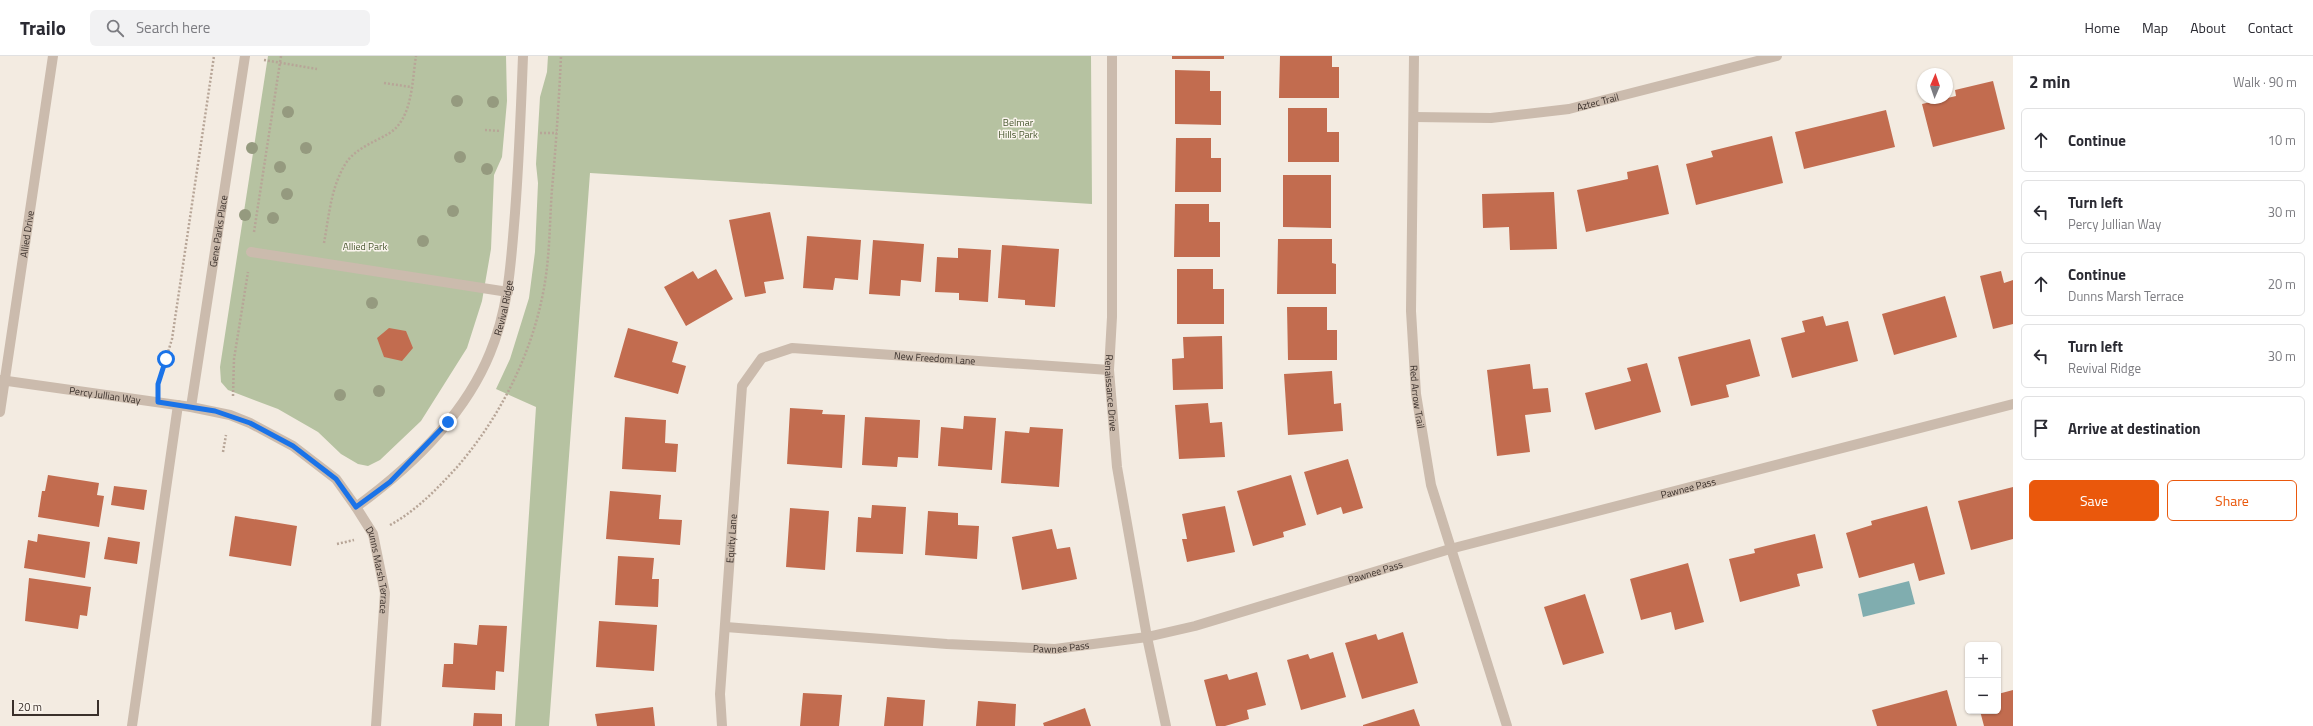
<!DOCTYPE html>
<meta charset="utf-8">
<style>
:root{--surface:#fff;--page:#f2f2f3;--text:#2b2b33;--muted:#7c7c81;--line:#e1e1e2;--accent:#ea580c}
body{margin:0;font-family:"Titillium Web",sans-serif;background:var(--page);color:var(--text)}
.controls{position:absolute;right:12px;bottom:12px;display:grid;overflow:hidden;border-radius:6px;box-shadow:0 1px 3px #0004}
.controls button{width:36px;height:36px;display:grid;place-items:center;padding:0;border:0;border-bottom:1px solid var(--line);background:var(--surface);color:var(--text);font:20px sans-serif}
.compass{position:absolute;left:1917px;top:12px;width:36px;height:36px;border-radius:50%;background:var(--surface);box-shadow:0 1px 3px #0004;rotate:2deg}
.scale{position:absolute;left:12px;bottom:10px;width:87px;box-sizing:border-box;padding-left:4px;border:2px solid #3a302b;border-top:0;font-size:11px;line-height:14px;white-space:nowrap;color:#3a302b;-webkit-text-stroke:3px #faf4ed;paint-order:stroke}
.stop{position:absolute;width:12px;height:12px;margin:-9px;border:3px solid #1a73e8;border-radius:50%;background:#fff}
.stop.end{background:#1a73e8;border-color:#fff;box-shadow:0 1px 4px #0008}
.list{margin:0;padding:0;list-style:none}
h2{display:flex;justify-content:space-between;align-items:center;height:52px;margin:0;padding:0 16px;font-size:17px}
h2 small{font-size:13px;font-weight:400;color:var(--muted)}
.list li{display:grid;grid-template-columns:26px 1fr auto;gap:12px;align-items:center;box-sizing:border-box;height:64px;margin:0 8px 8px;padding:0 8px;border:1px solid var(--line);border-radius:6px}
.list b{display:block;font-size:15px;white-space:nowrap}
.list p{margin:0;font-size:13px;white-space:nowrap;color:var(--muted)}
.list em{font-size:13px;font-style:normal;color:var(--muted)}
.actions{display:flex;gap:8px;padding:12px 16px}
.actions a{flex:1;padding:9px 0;border:1px solid var(--accent);border-radius:6px;text-align:center;font-size:14px;color:var(--accent)}
.actions .main{background:var(--accent);color:#fff}
.icon{flex:none;width:22px;height:22px;fill:none;stroke:currentColor;stroke-width:2;stroke-linecap:round;stroke-linejoin:round}
.map{position:relative;flex:none;width:2013px;height:670px;overflow:hidden}
header{display:flex;align-items:center;gap:24px;box-sizing:border-box;height:56px;padding:0 20px;background:var(--surface);border-bottom:1px solid var(--line)}
header strong{font-size:19px}
nav{display:flex;gap:22px;margin-inline-start:auto;font-size:14px}
.search{width:280px;height:36px;background:var(--page);display:flex;align-items:center;gap:10px;box-sizing:border-box;padding:0 14px;border-radius:6px;color:var(--muted);font-size:15px}
main{display:flex}
aside{flex:1;background:var(--surface)}
.map>svg:first-child{display:block}
.green{fill:#b6c2a1}
.water{fill:#80adaf}
.building{fill:#c26c4f}
.lines{fill:none;stroke-linecap:round;stroke-linejoin:round}
.path{stroke:#b7a597;stroke-width:2.5;stroke-dasharray:2 2;stroke-linecap:butt}
.minor{stroke:#cbbbad;stroke-width:10}
.tree{fill:#959a7f}
.route{stroke:#1a73e8;stroke-width:5}
.labels{text-anchor:middle;dominant-baseline:central;stroke-width:3;stroke-linejoin:round;paint-order:stroke}
.street-label{font-size:10px;fill:#3a302b;stroke:#faf4ed}
.park-label{font-size:10px;fill:#48572f;stroke:#faf4ed}
</style>
<header>
<strong>Trailo</strong>
<div class="search"><svg class="icon" aria-label="search" viewBox="0 0 24 24"><circle cx="10" cy="10" r="6"/><path d="M15 15l6 6"/></svg>Search here</div>
<nav><a>Home</a><a>Map</a><a>About</a><a>Contact</a></nav>
</header>
<main>
<div class="map">
<svg width="2013" height="670" viewBox="0 0 2013 670">
<rect width="100%" height="100%" fill="#f3ebe1"/>
<path class="green" d="M268 0H506L507 45 502 101 494 119 491 193 482 245 467 292 421 365 380 404 368 410 358 408 341 398 318 376 278 353 228 334 221 326 220 311Z
M548 0H1091L1092 148 590 117 549 670H515L536 351 496 333 510 303 529 242 535 196 538 127 536 108 540 41 547 16Z"/>
<path class="water" d="M1909 525 1915 548 1863 561 1858 538Z"/>
<path class="building" d="M1172 0H1224V3H1172Z
M1280 0H1332V11H1339V42H1279Z
M1175 14 1210 15V35H1221V69L1175 68Z
M1993 25 2005 73 1933 91 1922 48 1956 40 1955 34Z
M1288 52H1327V76H1339V106H1288Z
M1886 54 1895 91 1804 113 1795 76Z
M1772 80 1783 127 1696 149 1686 108 1713 101 1711 95Z
M1176 82H1211V102H1221V136H1175Z
M1658 109 1669 158 1586 176 1577 134 1628 123 1627 116Z
M1283 119H1331V172L1283 171Z
M1554 136 1557 193 1510 194 1509 171 1483 172 1482 138Z
M1175 148H1209V166H1220V201H1174Z
M770 156 784 223 764 226 766 237 745 241 729 164Z
M807 180 861 184 858 224 835 222 833 234 803 232Z
M1278 183H1332V207L1336 208V238H1277Z
M873 184 924 188 921 226 901 224 900 240 869 238Z
M1002 189 1059 193 1055 251 1025 249V244L998 242Z
M958 192 991 194 988 246 959 244V237L935 236 937 201 958 202Z
M716 213 733 243 686 270 664 231 693 215 698 223Z
M1177 213H1213V233H1224V268H1177Z
M2001 215 2004 227 2013 224V268L1993 273 1980 220Z
M1945 240 1957 281 1894 299 1882 258Z
M1287 251H1327V274H1337V304H1288Z
M1823 260 1826 270 1848 265 1858 305 1792 322 1781 282 1805 276 1802 265Z
M389 272 406 275 413 292 402 305 384 301 377 282Z
M628 272 678 286 672 306 686 310 678 338 614 321Z
M1222 280 1223 333 1173 334 1172 303 1184 302 1183 281Z
M1750 283 1760 320 1726 329 1729 341 1691 350 1678 301Z
M1647 307 1661 356 1595 374 1585 337 1631 325 1627 312Z
M1530 308 1533 333 1548 332 1551 356 1525 359 1530 396 1497 400 1487 314Z
M1332 315 1334 348 1341 347 1343 375 1288 379 1284 318Z
M1208 347 1210 367 1222 366 1225 401 1179 403 1175 349Z
M790 352 823 354 822 358 845 359 842 412 787 408Z
M964 360 996 362 992 414 938 410 941 371 963 373Z
M625 361 666 364 665 387 678 388 676 416 622 413Z
M865 361 920 364 918 402 898 401 897 411 862 409Z
M1030 371 1063 373 1059 431 1001 427 1005 375 1029 377Z
M1348 403 1363 452 1343 458 1341 451 1317 459 1304 416Z
M48 419 99 427 97 439 104 440 99 471 38 461 42 435H45Z
M1291 419 1306 469 1283 476 1284 481 1253 490 1237 435Z
M114 430 147 434 144 454 111 449Z
M2013 431V483L1971 494 1958 445Z
M610 435 661 439 659 463 682 464 680 489 606 483Z
M872 449 906 451 903 498 856 496 858 461 871 462Z
M1225 450 1235 496 1187 506 1182 483H1187L1182 458Z
M1927 450 1945 518 1919 525 1914 507 1859 522 1846 477 1872 469 1871 465Z
M790 452 829 455 825 514 786 511Z
M928 455 958 457V469L979 470 977 503 925 499Z
M235 460 297 470 291 510 229 500Z
M1052 473 1057 493 1070 491 1077 523 1022 534 1012 481Z
M38 478 90 486 85 522 24 512 28 484 37 486Z
M1815 478 1823 512 1797 518 1800 530 1740 546 1729 503 1755 497 1754 493Z
M108 481 140 486 137 508 104 503Z
M618 500 654 502 652 523H659L658 551 615 549Z
M1688 507 1704 566 1675 574 1671 556 1641 564 1630 523Z
M29 522 91 531 87 560 80 559 78 573 25 565Z
M1585 538 1604 597 1563 609 1544 551Z
M599 565 657 569 654 615 596 611Z
M479 569 507 570 504 616 496 615 495 634 442 631 444 608H453L454 587 477 589Z
M1403 576 1418 627 1362 643 1345 587 1376 578 1378 584Z
M1333 596 1346 641 1301 654 1287 604 1308 598 1310 603Z
M1257 616 1266 649 1247 654 1249 663 1225 670H1216L1204 624 1227 618 1229 624Z
M1947 634 1957 670H1877L1872 654Z
M2013 634V670H1984L1980 655H1998V638Z
M803 637 842 639 839 670H800Z
M887 641 925 644 923 670H884Z
M978 645 1016 648 1015 670H976Z
M653 651 655 670H597L595 658Z
M1085 652 1091 670H1044L1043 667Z
M1414 653 1420 670H1363V669Z
M474 657 502 658V670H473Z"/>
<g class="lines">
<path class="path" d="M264 4 317 13
M384 27 411 31
M485 74 501 75
M540 77H557
M254 176 281 0
M324 187C329 160 331 130 346 107 355 93 374 86 388 78 413 64 412 24 416 0
M159 326 172 283 214 0
M233 340 234 303 248 216
M223 396 226 379
M390 469C416 455 438 432 458 410 505 355 539 284 547 211 550 185 550 159 552 133 556 89 559 44 561 0
M337 488 354 484"/>
<g class="minor">
<path id="s1" d="M1112 0V261L1109 314 1117 411 1147 581 1166 670"/>
<path id="s2" d="M1414 0 1411 255 1416 338 1431 429 1507 670"/>
<path id="s3" d="M1414 61 1491 62 1569 53 1777 0"/>
<path d="M251 196 508 236"/>
<path id="s4" d="M0 324 191 351 230 359 250 367 293 390 336 423 356 451 373 478 385 537 376 670"/>
<path id="s5" d="M191 351 245 0"/>
<path id="s6" d="M0 356 53 0"/>
<path id="s7" d="M356 451C411 411 464 361 490 297 509 252 511 205 515 157 519 105 521 53 523 0"/>
<path id="s8" d="M726 571 947 588 1055 593 1147 581 1195 570 1450 493 2013 348"/>
<path d="M132 670 178 349"/>
<path id="s9" d="M722 670 720 638 742 330 762 302 792 292 1109 314"/>
</g>
</g>
<g class="tree">
<circle cx="457" cy="45" r="6"/>
<circle cx="493" cy="46" r="6"/>
<circle cx="288" cy="56" r="6"/>
<circle cx="252" cy="92" r="6"/>
<circle cx="306" cy="92" r="6"/>
<circle cx="460" cy="101" r="6"/>
<circle cx="280" cy="111" r="6"/>
<circle cx="487" cy="113" r="6"/>
<circle cx="287" cy="138" r="6"/>
<circle cx="453" cy="155" r="6"/>
<circle cx="245" cy="159" r="6"/>
<circle cx="273" cy="162" r="6"/>
<circle cx="423" cy="185" r="6"/>
<circle cx="372" cy="247" r="6"/>
<circle cx="379" cy="335" r="6"/>
<circle cx="340" cy="339" r="6"/>
</g>
<g class="lines">
<path class="route" d="M166 303 158 328V346L215 355 250 367 293 390 336 423 356 451 390 426 448 366"/>
</g>
<g class="labels">
<g class="street-label">
<text stroke="none"><textPath href="#s3" startOffset="185">Aztec Trail</textPath></text>
<text stroke="none"><textPath href="#s5" startOffset="178">Gene Parks Place</textPath></text>
<text stroke="none"><textPath href="#s6" startOffset="180">Allied Drive</textPath></text>
<text stroke="none"><textPath href="#s7" startOffset="254">Revival Ridge</textPath></text>
<text stroke="none"><textPath href="#s9" startOffset="550">New Freedom Lane</textPath></text>
<text stroke="none"><textPath href="#s1" startOffset="337">Renaissance Drive</textPath></text>
<text stroke="none"><textPath href="#s4" startOffset="106">Percy Jullian Way</textPath></text>
<text stroke="none"><textPath href="#s2" startOffset="341">Red Arrow Trail</textPath></text>
<text stroke="none"><textPath href="#s8" startOffset="984">Pawnee Pass</textPath></text>
<text stroke="none"><textPath href="#s9" startOffset="188">Equity Lane</textPath></text>
<text stroke="none"><textPath href="#s4" startOffset="460">Dunns Marsh Terrace</textPath></text>
<text stroke="none"><textPath href="#s8" startOffset="660">Pawnee Pass</textPath></text>
<text stroke="none"><textPath href="#s8" startOffset="336">Pawnee Pass</textPath></text>
</g>
<g class="park-label">
<text x="1018" y="66">Belmar<tspan x="1018" dy="12">Hills Park</tspan></text>
<text x="365" y="190">Allied Park</text>
</g>
</g>
</svg>
<div class="controls">
<button>+</button>
<button>−</button>
</div>
<svg class="compass" viewBox="-18 -18 36 36"><path d="M0-13l5 13h-10z" fill="#e53935"/><path d="M0 13l5-13h-10z" fill="#7c7c81"/></svg>
<div class="scale">20 m</div>
<div class="stop" style="left:166px;top:303px"></div>
<div class="stop end" style="left:448px;top:366px"></div>
</div>
<aside>
<h2>2 min<small>Walk · 90 m</small></h2>
<ul class="list">
<li><svg class="icon" aria-label="ahead" viewBox="0 0 24 24"><path d="M12 20V5M6 11l6-6 6 6"/></svg><div><b>Continue</b></div><em>10 m</em></li>
<li><svg class="icon" aria-label="left" viewBox="0 0 24 24"><path d="M17 20v-9H6M10 6l-5 5 5 5"/></svg><div><b>Turn left</b><p>Percy Jullian Way</p></div><em>30 m</em></li>
<li><svg class="icon" aria-label="ahead" viewBox="0 0 24 24"><path d="M12 20V5M6 11l6-6 6 6"/></svg><div><b>Continue</b><p>Dunns Marsh Terrace</p></div><em>20 m</em></li>
<li><svg class="icon" aria-label="left" viewBox="0 0 24 24"><path d="M17 20v-9H6M10 6l-5 5 5 5"/></svg><div><b>Turn left</b><p>Revival Ridge</p></div><em>30 m</em></li>
<li><svg class="icon" aria-label="arrive" viewBox="0 0 24 24"><path d="M6 21V4h12l-3 4 3 4H6"/></svg><div><b>Arrive at destination</b></div></li>
</ul>
<div class="actions"><a class="main">Save</a><a>Share</a></div>
</aside>
</main>
